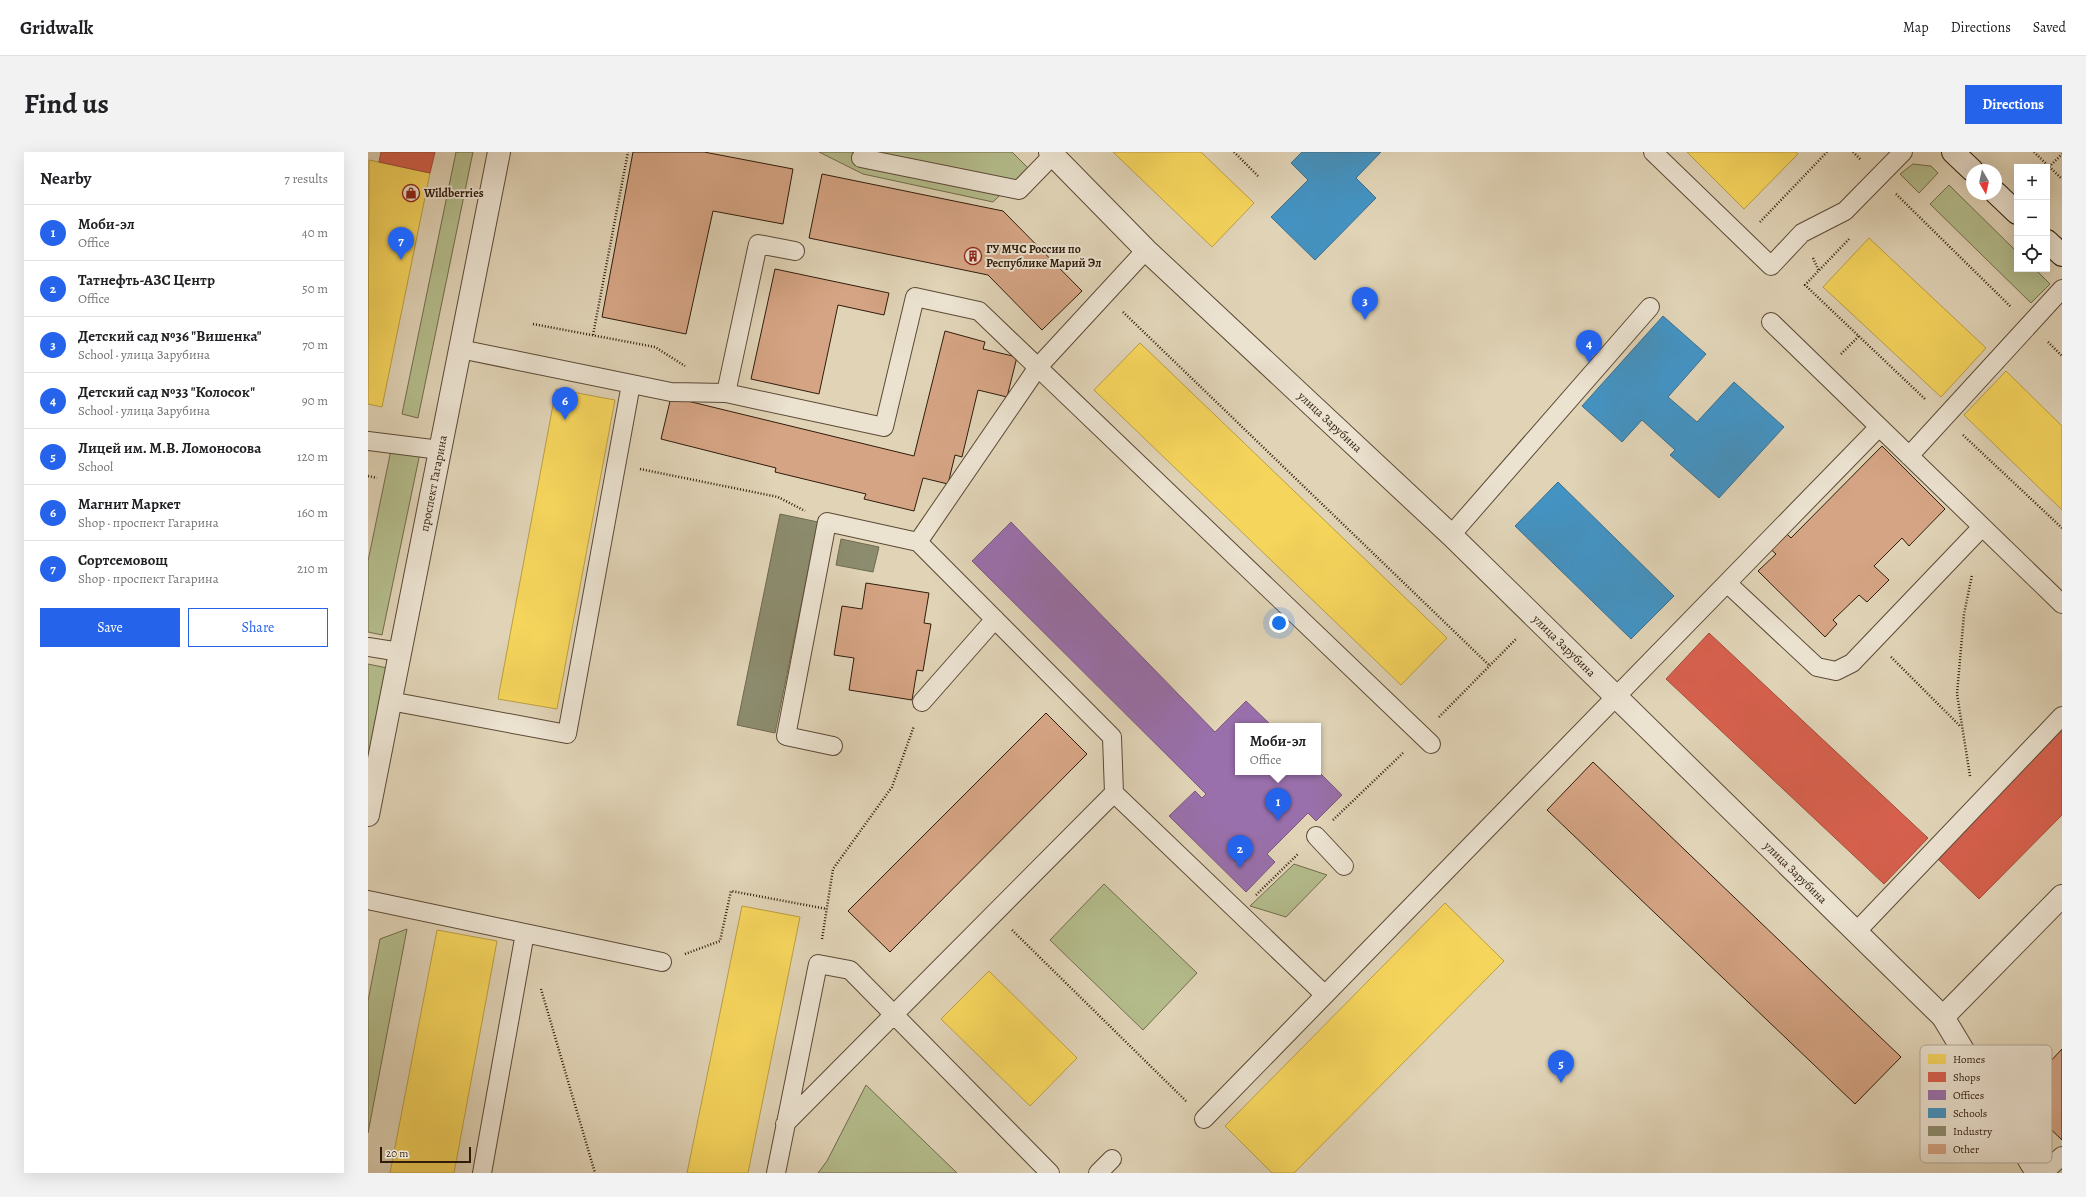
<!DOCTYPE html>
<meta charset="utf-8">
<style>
:root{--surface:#fff;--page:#f2f2f2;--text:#202124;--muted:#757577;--line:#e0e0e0;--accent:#2563eb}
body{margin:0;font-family:Alegreya,serif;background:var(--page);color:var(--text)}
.controls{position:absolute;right:12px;top:12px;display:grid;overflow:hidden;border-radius:0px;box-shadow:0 4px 16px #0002}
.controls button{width:36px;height:36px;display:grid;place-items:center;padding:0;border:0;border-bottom:1px solid var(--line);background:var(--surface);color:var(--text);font:20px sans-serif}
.compass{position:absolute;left:1598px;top:12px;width:36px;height:36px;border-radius:50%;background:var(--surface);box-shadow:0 4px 16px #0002;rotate:171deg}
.scale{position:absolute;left:12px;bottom:10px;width:91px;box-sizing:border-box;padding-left:4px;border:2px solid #301c0b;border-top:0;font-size:11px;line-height:14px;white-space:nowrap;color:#301c0b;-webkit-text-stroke:3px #ebe2d0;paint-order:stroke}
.you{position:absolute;left:911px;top:471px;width:14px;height:14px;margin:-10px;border:3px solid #fff;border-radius:50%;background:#1a73e8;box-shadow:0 0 0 6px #1a73e833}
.badge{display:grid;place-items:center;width:26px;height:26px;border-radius:50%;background:var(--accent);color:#fff;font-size:13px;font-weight:700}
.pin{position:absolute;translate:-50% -33px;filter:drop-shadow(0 1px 2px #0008)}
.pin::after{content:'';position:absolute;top:21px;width:14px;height:12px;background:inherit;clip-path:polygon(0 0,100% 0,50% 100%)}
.popup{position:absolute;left:867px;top:571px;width:86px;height:52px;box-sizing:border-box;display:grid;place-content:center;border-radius:0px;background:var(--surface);filter:drop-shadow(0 1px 3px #0005);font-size:13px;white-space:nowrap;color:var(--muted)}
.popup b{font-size:15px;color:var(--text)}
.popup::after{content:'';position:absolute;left:50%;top:100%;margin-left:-8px;border:8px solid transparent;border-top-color:var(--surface)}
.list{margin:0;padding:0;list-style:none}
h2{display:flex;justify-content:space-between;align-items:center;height:52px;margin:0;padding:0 16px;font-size:17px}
h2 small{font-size:13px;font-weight:400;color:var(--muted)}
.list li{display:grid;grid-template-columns:26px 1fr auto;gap:12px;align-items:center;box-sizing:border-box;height:56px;padding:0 16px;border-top:1px solid var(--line)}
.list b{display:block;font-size:15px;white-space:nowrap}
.list p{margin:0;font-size:13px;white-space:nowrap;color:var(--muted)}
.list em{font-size:13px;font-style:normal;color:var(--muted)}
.actions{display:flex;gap:8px;padding:12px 16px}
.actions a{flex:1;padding:9px 0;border:1px solid var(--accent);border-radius:0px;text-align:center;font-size:14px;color:var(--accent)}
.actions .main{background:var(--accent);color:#fff}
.icon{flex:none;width:22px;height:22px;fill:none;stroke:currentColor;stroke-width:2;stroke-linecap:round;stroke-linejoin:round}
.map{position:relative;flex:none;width:1694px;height:1021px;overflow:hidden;border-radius:0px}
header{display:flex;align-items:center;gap:24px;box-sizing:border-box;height:56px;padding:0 20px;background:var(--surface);border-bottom:1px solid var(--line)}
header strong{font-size:19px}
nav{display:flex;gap:22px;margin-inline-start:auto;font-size:14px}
.intro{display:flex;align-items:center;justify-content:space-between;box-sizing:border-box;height:96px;padding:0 24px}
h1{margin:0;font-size:28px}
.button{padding:10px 18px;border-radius:0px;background:var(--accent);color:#fff;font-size:14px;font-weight:700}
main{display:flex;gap:24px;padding:0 24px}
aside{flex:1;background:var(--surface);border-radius:0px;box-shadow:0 4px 16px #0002}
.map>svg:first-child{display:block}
.green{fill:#b4bc8c;stroke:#726c4c}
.homes{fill:#f6d55c;stroke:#bb9e44}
.shops{fill:#d6604d;stroke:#a44c39}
.offices{fill:#9970ab;stroke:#7a577b}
.schools{fill:#4393c3;stroke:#3d6f8c}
.industry{fill:#8c8c6e;stroke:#706a50}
.building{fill:#d5a484;stroke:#301c0b}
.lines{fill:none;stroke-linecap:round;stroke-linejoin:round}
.service-casing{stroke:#5c4a36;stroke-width:20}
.minor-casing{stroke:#5c4a36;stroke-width:24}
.tertiary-casing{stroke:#5c4a36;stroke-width:24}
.secondary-casing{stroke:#301c0b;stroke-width:24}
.path{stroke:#301c0b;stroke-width:2.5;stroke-dasharray:1 2;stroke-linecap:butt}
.service{stroke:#ebe2d0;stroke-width:18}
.minor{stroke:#ebe2d0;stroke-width:22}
.tertiary{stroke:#ebe2d0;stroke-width:22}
.secondary{stroke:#ebe2d0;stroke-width:22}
.labels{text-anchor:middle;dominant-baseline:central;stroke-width:4;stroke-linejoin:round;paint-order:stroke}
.poi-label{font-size:12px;font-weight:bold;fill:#301c0b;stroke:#ebe2d0;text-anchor:start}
.street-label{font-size:12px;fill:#301c0b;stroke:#ebe2d0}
.key{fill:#ebe2d0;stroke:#b3a795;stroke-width:1}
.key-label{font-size:11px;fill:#301c0b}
</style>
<header>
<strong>Gridwalk</strong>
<nav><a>Map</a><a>Directions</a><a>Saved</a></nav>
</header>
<div class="intro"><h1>Find us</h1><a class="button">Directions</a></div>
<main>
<aside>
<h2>Nearby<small>7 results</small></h2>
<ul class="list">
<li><span class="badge">1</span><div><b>Моби-эл</b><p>Office</p></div><em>40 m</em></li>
<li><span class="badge">2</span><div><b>Татнефть-АЗС Центр</b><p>Office</p></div><em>50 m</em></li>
<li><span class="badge">3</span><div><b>Детский сад №36 &quot;Вишенка&quot;</b><p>School · улица Зарубина</p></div><em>70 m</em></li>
<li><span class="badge">4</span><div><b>Детский сад №33 &quot;Колосок&quot;</b><p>School · улица Зарубина</p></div><em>90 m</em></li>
<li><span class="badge">5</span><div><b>Лицей им. М.В. Ломоносова</b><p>School</p></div><em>120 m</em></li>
<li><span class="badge">6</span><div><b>Магнит Маркет</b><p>Shop · проспект Гагарина</p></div><em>160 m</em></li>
<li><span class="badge">7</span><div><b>Сортсемовощ</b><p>Shop · проспект Гагарина</p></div><em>210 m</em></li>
</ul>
<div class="actions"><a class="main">Save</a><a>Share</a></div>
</aside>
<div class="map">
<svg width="1694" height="1021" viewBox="0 0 1694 1021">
<rect width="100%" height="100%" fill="#e0d3b6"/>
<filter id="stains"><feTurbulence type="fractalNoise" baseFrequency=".005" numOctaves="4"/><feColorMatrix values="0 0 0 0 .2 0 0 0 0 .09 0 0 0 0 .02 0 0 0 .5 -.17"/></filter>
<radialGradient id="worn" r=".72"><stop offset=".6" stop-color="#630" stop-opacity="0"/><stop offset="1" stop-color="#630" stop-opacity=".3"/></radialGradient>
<path class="green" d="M88 0H105L50 266 34 262Z
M451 0H644L660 16 625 50 495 22Z
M1545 12 1563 14 1570 21 1551 41 1532 22Z
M1581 33 1649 100V117H1667L1682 132 1663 151 1562 52Z
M23 298 52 301 14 483 0 480V409Z
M0 512 19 516 0 611Z
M926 712 959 723 918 765 882 754Z
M736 732 829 821 775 878 682 788Z
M39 777 0 981V849L12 787Z
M498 933 589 1021H450L459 1009Z"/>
<path class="homes" d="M745 0H833L886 51 844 95Z
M1319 0H1428L1430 2 1376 57Z
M1 8 62 21 14 255 0 252Z
M1501 86 1618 196 1573 245 1455 135Z
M772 191 1079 486 1033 533 726 238Z
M1638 219 1694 274V358L1596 263Z
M188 237 247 248 189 557 130 547Z
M1077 751 1136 809 926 1021H904L857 974Z
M374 754 432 765 380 1021H319Z
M69 778 129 789 86 1021H22Z
M621 819 709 906 662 954 573 867Z"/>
<path class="shops" d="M13 0H67L62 21 11 10Z
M1341 481 1560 686 1516 732 1298 527Z
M1694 578V663L1611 747 1569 706Z"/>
<path class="offices" d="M643 370 847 580 878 549 904 574H870V620L950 619 974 643 948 669 940 661 899 702 907 710 878 740 801 664 827 639 834 646 838 642 604 409Z"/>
<path class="schools" d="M934 0H1013L988 26 1008 46 947 108 903 65 940 28 923 11Z
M1295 164 1338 202 1300 245 1329 270 1366 230 1416 275 1351 346 1302 303 1307 298 1274 268 1254 290 1214 254Z
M1190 330 1306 444 1263 487 1147 374Z"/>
<path class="industry" d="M412 362 450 370 407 581 369 573Z
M473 387 511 395 505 420 468 413Z"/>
<path class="building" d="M265 0H336L425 17 415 72 345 59 318 182 234 165Z
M454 22 635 59 714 139 674 178 620 123 441 86Z
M407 117 521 141 516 163 470 153 451 242 383 227Z
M577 179 617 190 615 197 649 205 639 245 610 238 594 305 587 303 580 332 555 326 546 359 496 347 498 342 407 320 408 316 293 287 303 245 546 304Z
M1514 294 1577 357 1541 394 1534 386 1506 414 1521 428 1499 450 1491 443 1465 468 1469 472 1457 485 1390 419 1408 402 1401 396 1417 380 1423 386Z
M498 431 561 441 556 471 563 472 555 519 549 518 544 548 481 538 486 506 466 503 474 454 494 457Z
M678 561 719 602 522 800 480 759Z
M1225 610 1533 905 1487 952 1179 658Z
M1694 897V988L1649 945Z"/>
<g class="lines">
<g class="service-casing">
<path id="service" d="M1285 0 1403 114 1434 81 1477 59 1535 0
M493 6 651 38 685 3
M1403 170 1694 452
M92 197 303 240 358 241 390 92 427 99
M358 241 516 275 547 145 611 159 1063 592
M0 289 72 298
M1541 304 1694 137
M1083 383 1282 155
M550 390 670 215 778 98
M1359 431 1449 515 1468 519 1484 511 1614 375
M0 495 32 500
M22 549 199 582 263 232
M554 550 627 467
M465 594 418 584 459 370 550 390 744 585 746 641 957 843
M948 684 976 714
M0 748 294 810
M1488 780 1694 564
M836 967 1511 275
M417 972 746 641
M114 1021 157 781
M408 1021 450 812 482 818 682 1021
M730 1021 744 1007
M1675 1021 1694 1004"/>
</g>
<g class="minor-casing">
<g id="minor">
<path id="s1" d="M682 0 778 98 1083 383 1575 865 1669 1021"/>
<path d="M1575 865 1694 744"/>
</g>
</g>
<g class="tertiary-casing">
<g id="tertiary">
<path id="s2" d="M0 663 131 0"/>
</g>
</g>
<g class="secondary-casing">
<path id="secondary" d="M1585 0 1604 18
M1628 41 1649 61
M1679 89 1694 103"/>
</g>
<path class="path" d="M866 0 890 24
M1485 0 1493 8
M1666 0 1694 27
M1681 15 1694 2
M1528 42 1643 155
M1392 70 1459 0
M1481 87 1437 133 1558 248
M1445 106 1451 119
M755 160 1122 514
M165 172 287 195 317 214
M225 183 260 0
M1680 190 1694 204
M1473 202 1491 184
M1595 283 1694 376
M272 317 410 345 437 359
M0 324 9 326
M1523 505 1593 575
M1071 565 1149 486
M1602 624 1589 542 1596 462 1604 423
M965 668 1035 601
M888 743 930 702
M644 778 819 950
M454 787 465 717 524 635 546 574
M317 802 352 789 363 739 459 757
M173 837 227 1021"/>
<use href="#service" class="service"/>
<use href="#minor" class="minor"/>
<use href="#tertiary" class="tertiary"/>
<use href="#secondary" class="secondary"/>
</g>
<defs>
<g id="shop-ring" transform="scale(0.9)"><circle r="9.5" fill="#ebe2d0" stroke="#8f2418" stroke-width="1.5"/><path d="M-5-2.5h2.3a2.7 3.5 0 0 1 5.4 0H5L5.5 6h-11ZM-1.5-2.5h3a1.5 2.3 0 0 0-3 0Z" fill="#8f2418"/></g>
<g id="building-ring" transform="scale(0.9)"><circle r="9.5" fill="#ebe2d0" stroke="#8f2418" stroke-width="1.5"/><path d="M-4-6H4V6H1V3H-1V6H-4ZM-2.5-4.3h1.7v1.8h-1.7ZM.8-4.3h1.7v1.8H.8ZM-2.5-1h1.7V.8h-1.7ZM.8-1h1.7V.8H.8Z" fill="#8f2418"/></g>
</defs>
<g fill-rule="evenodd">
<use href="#shop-ring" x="43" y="41"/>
<use href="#building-ring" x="605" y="104"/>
</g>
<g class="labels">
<g class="poi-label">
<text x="56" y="41">Wildberries</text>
<text x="618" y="97">ГУ МЧС России по<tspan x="618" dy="14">Республике Марий Эл</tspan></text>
</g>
<g class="street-label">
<text stroke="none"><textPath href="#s1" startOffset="389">улица Зарубина</textPath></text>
<text stroke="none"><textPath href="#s2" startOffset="338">проспект Гагарина</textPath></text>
<text stroke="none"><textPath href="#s1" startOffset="713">улица Зарубина</textPath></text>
<text stroke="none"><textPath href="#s1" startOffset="1037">улица Зарубина</textPath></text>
</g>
</g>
<rect x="1552" y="893" width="132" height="118" rx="6" class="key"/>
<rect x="1560" y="902" width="18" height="10" fill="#f6d55c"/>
<rect x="1560" y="920" width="18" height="10" fill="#d6604d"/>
<rect x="1560" y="938" width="18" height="10" fill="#9970ab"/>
<rect x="1560" y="956" width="18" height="10" fill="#4393c3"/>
<rect x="1560" y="974" width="18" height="10" fill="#8c8c6e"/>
<rect x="1560" y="992" width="18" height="10" fill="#d5a484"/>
<g class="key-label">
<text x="1585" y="911">Homes</text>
<text x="1585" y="929">Shops</text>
<text x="1585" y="947">Offices</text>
<text x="1585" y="965">Schools</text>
<text x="1585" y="983">Industry</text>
<text x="1585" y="1001">Other</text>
</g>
<rect width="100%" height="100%" filter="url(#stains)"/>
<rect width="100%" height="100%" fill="url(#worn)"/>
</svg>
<div class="controls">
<button>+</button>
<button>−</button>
<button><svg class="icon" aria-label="locate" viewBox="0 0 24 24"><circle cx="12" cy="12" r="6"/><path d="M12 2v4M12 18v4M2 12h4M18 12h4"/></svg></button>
</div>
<svg class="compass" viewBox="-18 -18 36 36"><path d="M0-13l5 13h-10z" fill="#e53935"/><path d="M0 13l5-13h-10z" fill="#757577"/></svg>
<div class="scale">20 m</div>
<div class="you"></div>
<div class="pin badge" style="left:910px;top:669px">1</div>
<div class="popup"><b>Моби-эл</b>Office</div>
<div class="pin badge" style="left:872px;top:716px">2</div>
<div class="pin badge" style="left:997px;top:168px">3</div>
<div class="pin badge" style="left:1221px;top:211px">4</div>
<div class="pin badge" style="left:1193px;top:931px">5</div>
<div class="pin badge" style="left:197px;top:268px">6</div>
<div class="pin badge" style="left:33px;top:108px">7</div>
</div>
</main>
